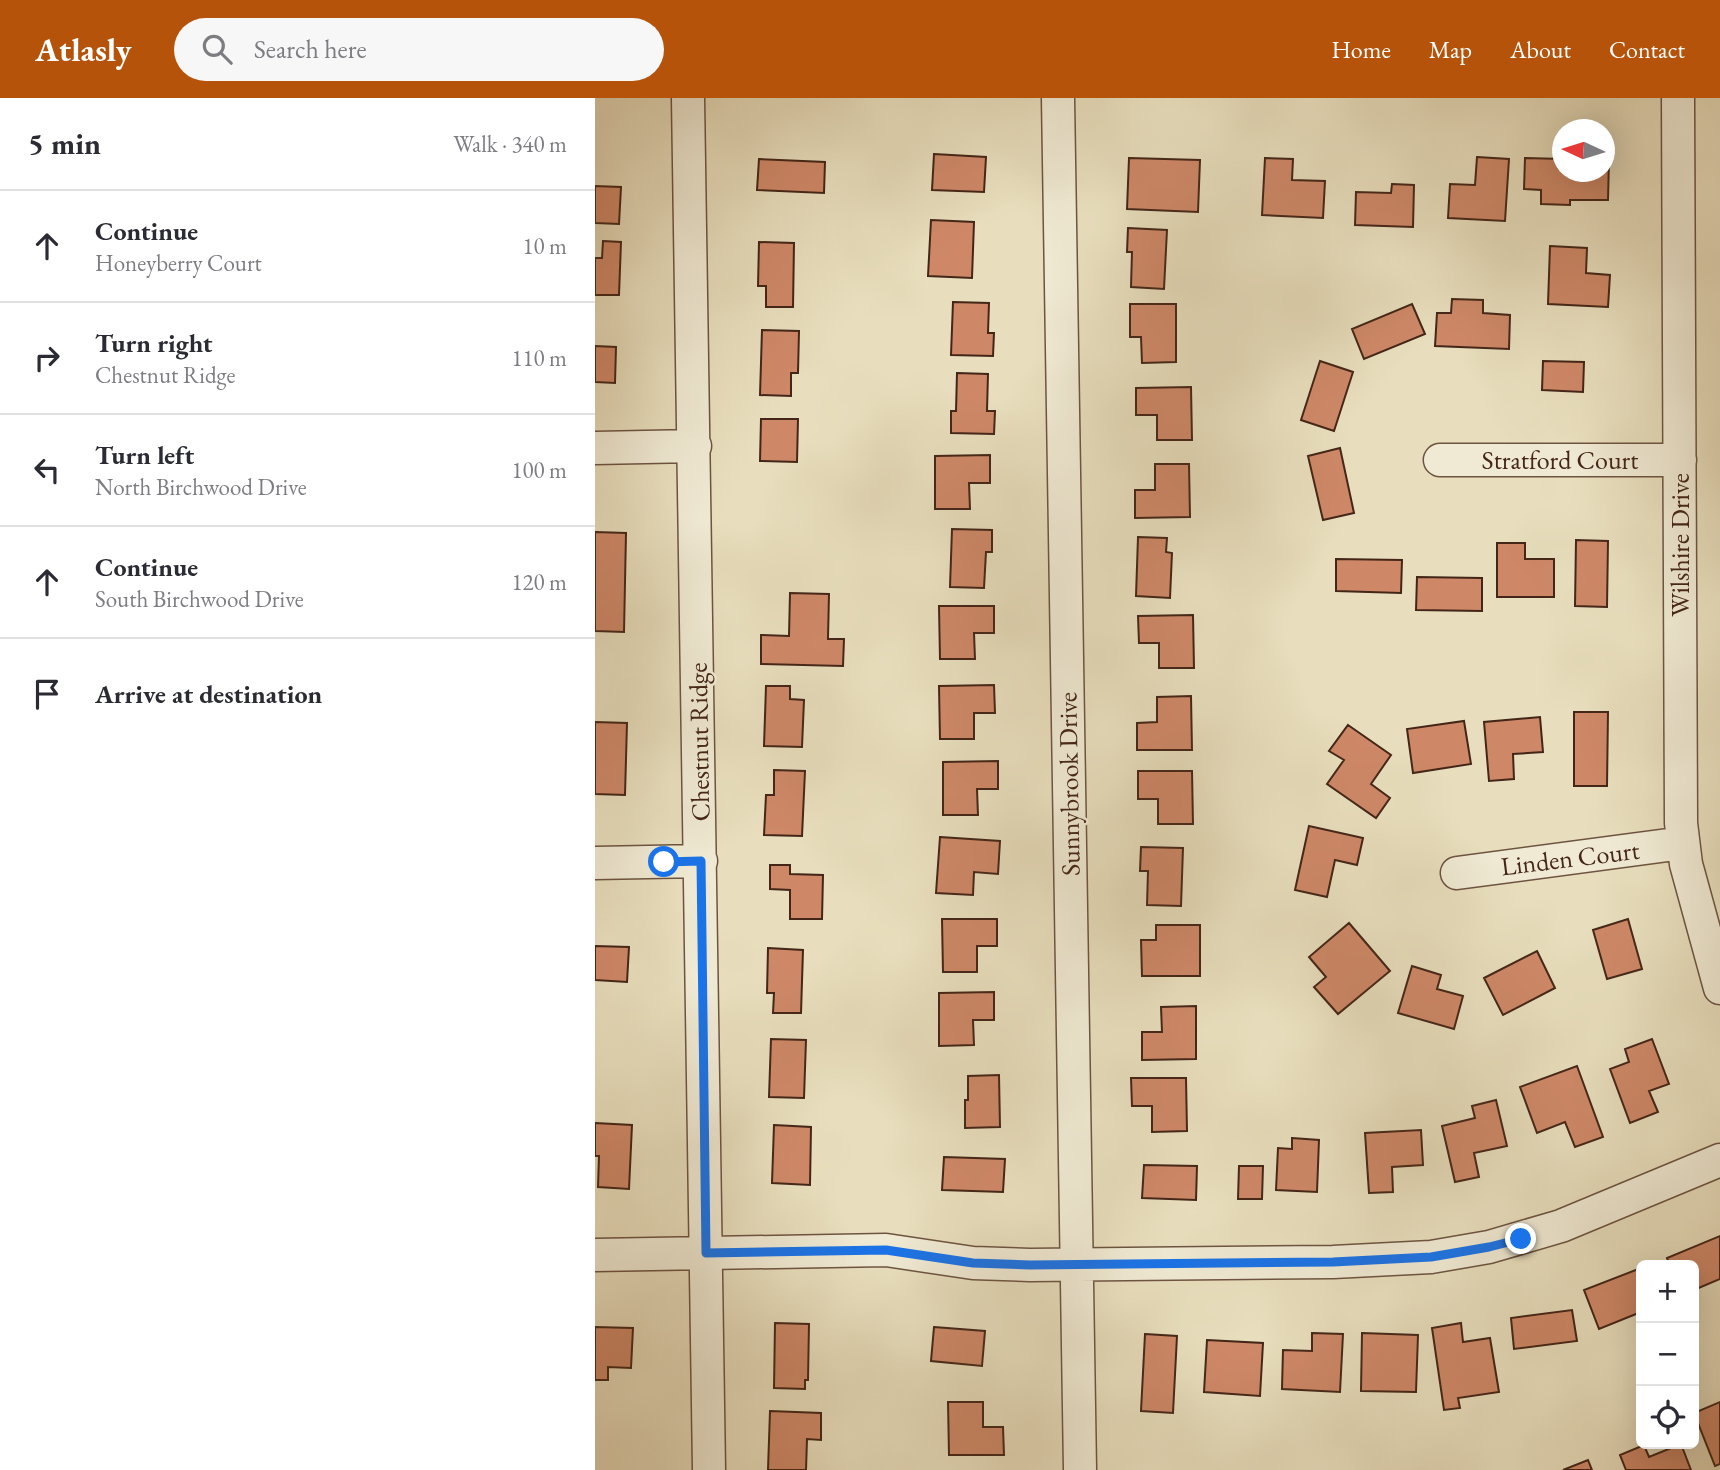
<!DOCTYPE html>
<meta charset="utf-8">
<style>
:root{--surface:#fff;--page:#f7f7f7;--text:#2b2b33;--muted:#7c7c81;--line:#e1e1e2;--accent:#b45309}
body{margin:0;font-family:"EB Garamond",serif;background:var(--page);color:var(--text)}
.controls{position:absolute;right:21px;bottom:21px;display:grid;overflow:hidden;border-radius:10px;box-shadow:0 7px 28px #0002}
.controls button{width:63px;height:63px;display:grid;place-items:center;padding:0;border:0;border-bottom:2px solid var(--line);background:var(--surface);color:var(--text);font:35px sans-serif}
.compass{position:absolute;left:957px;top:21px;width:63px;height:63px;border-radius:50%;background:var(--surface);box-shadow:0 7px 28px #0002;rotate:274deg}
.stop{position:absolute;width:21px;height:21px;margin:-16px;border:5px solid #1a73e8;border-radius:50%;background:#fff}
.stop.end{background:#1a73e8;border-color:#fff;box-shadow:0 2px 7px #0008}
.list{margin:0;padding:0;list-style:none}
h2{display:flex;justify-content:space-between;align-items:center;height:91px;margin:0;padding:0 28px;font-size:30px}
h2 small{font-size:23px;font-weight:400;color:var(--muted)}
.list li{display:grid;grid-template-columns:46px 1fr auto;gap:21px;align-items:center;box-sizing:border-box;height:112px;padding:0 28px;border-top:2px solid var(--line)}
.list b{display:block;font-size:26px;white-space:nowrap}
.list p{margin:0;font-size:23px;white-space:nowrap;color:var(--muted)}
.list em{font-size:23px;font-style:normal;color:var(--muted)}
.icon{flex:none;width:38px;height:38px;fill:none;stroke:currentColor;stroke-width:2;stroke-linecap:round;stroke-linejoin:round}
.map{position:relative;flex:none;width:1125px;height:1372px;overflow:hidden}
header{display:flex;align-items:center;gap:42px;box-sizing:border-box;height:98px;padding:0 35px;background:var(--accent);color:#fff}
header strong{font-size:33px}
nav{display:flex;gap:38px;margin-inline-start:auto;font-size:24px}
.search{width:490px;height:63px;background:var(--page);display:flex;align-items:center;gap:18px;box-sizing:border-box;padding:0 24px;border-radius:38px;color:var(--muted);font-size:26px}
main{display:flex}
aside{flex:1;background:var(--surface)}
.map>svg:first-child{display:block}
.building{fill:#ce8868;stroke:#442618;stroke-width:2}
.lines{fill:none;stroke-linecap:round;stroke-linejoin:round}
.minor-casing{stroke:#6d5441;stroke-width:35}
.minor{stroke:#f0ead4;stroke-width:32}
.route{stroke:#1a73e8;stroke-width:9}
.labels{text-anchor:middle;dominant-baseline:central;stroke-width:5;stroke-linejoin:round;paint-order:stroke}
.street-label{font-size:26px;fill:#442618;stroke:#f0ead4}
</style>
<header>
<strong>Atlasly</strong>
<div class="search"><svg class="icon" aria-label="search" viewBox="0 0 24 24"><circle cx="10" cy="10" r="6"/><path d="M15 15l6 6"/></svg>Search here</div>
<nav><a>Home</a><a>Map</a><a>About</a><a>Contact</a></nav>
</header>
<main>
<aside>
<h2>5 min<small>Walk · 340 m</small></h2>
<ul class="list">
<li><svg class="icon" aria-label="ahead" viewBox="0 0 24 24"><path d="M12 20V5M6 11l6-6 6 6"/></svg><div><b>Continue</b><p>Honeyberry Court</p></div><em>10 m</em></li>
<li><svg class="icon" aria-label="right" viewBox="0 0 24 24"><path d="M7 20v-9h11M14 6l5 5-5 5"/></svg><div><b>Turn right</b><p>Chestnut Ridge</p></div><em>110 m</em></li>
<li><svg class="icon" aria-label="left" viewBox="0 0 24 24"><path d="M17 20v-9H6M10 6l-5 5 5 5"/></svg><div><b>Turn left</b><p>North Birchwood Drive</p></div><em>100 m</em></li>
<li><svg class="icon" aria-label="ahead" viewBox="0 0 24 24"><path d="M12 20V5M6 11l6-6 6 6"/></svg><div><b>Continue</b><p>South Birchwood Drive</p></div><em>120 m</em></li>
<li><svg class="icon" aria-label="arrive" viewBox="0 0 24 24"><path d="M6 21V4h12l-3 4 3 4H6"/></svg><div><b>Arrive at destination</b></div></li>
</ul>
</aside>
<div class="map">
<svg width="1125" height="1372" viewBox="0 0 1125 1372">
<rect width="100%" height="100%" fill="#e8debd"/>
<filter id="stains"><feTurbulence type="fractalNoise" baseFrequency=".00286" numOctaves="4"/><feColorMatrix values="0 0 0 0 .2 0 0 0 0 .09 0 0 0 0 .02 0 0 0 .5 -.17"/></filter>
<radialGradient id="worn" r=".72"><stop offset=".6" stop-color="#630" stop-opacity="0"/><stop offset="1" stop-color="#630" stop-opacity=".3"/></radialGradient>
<path class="building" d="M339 56 391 59 389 94 337 92Z
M882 59 914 61 910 123 853 120 855 86 880 87Z
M534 60 605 62 603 114 532 111Z
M670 60 698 61 697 82 730 83 728 120 667 117Z
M930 60 968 61V74H1010V62H1014L1013 102H975V107L946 106V92L929 91Z
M164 61 230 64 229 95 162 92Z
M797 86 819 87 818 129 760 127 761 94 796 95Z
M0 88 26 89 24 126 0 125Z
M336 122 379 124 377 180 333 178Z
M533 130 572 132 569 191 536 189 537 154H532Z
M8 143 26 144 24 197H0V160H7Z
M164 144 199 145 198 209H171V188H163Z
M955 148 992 150 991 175 1015 177 1013 209 953 206Z
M857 201 888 202V215L915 217 914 251 840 248 842 215H856Z
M358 204 394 205 393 235H399L398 258 356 257Z
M535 206H581V264L547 265 546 239H535Z
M817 206 830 236 769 261 757 231Z
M167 232 204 233 203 275H196V298L165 297Z
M0 248 21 249 20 285 0 284Z
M725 263 758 274 739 333 706 322Z
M948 263 989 264 988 294 947 292Z
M362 275 393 276 392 313H400L399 336 356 335V313H361Z
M596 289 597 342H562V317H541V290Z
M166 321H203L202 364 165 363Z
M745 350 759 415 728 422 713 358Z
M395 357V385H374L375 411H340V358Z
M560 366H594L595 419 540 420V392H560Z
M357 431 397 432V454H391L389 490 355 489Z
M0 434 31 435 29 534 0 533Z
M543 439 572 440 571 454 577 455 575 500 541 498Z
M981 442 1013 443 1012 509 980 508Z
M902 445H930V461H959V499H902Z
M741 461 807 462 806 495 741 493Z
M822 479 887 480V513L821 512Z
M195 495 234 496 233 541H249L248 568 166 566V537L194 538Z
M344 508H399V535H379L380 561H345Z
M598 517 599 570H564V545H544L543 518Z
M399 587 400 615H379V641H345L344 588Z
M171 588H195V601L209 602 207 649 169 648Z
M596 598 597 652H542V625L562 624V599Z
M979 614H1013L1012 688H979Z
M945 619 948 654 918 656 919 681 894 683 889 624Z
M869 623 876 666 818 675 812 631Z
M0 624 32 625 30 697 0 696Z
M753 627 796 657 776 686 795 700 781 720 732 686 749 662 734 653Z
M403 663V691H382L383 717H348V664Z
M179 672 210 673 207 738 169 737 171 697H179Z
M543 673H597L598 726H563V701H543Z
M714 728 768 740 762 767 740 762 732 799 700 792Z
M345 739 405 743 403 776 379 774 378 797 341 795Z
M546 749 588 750 586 808 552 807 553 773H545Z
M175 767H195V776L228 777 227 821H195V792L175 791Z
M347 821H402V848H382V874H348Z
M1033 821 1047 871 1012 881 998 832Z
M754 825 795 873 743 916 719 889 731 879 714 859Z
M561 827H605V878H547L546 842H561Z
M0 848 34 849 32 884 0 882Z
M173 850 208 852 206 915H178L179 895H172Z
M942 853 960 890 908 917 889 880Z
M817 868 846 877 842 891 868 898 859 931 803 915Z
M399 894V922H378L379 947 344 948V895Z
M601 908V961L547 962V934H567L566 909Z
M176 941 211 942 209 1000 174 999Z
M1057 941 1074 986 1054 993 1063 1014 1035 1025 1015 971 1034 964 1030 951Z
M982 968 1008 1039 980 1049 970 1024 942 1035 925 989Z
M404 977 405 1029 370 1030V1002H373V978Z
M536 980H591L592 1033 557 1034V1008H537Z
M901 1002 912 1048 879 1055 884 1079 860 1084 847 1028 880 1020 877 1008Z
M0 1025 37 1027 34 1091 3 1089 4 1058H0Z
M179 1027 216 1029 215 1087 177 1085Z
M826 1032 828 1067 797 1069 798 1094 774 1095 770 1035Z
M697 1040 724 1042 722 1094 681 1092 683 1050 697 1051Z
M349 1059 410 1061 408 1094 347 1092Z
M549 1067 602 1068 601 1102 547 1100Z
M644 1068H668L667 1101H643Z
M1125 1138V1181L1099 1192V1167H1075L1072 1160Z
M1046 1170V1214L1004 1231 989 1192Z
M977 1212 982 1243 919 1251 916 1220Z
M180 1225 214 1226 213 1282H210V1291L179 1290Z
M866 1225 868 1244 895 1240 904 1294 863 1300 865 1310 849 1312 837 1230Z
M0 1229 38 1230 36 1270 13 1269V1282H0Z
M339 1229 390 1233 387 1268 336 1263Z
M717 1235 748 1236 745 1294 687 1291 688 1252 717 1253Z
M767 1235 823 1237 821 1294 766 1293Z
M550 1236 582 1238 578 1315 546 1313Z
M612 1242 668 1245 665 1298 609 1294Z
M353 1304H388V1329H408L409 1357H354Z
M1125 1304V1366L1120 1368 1099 1315Z
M175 1313 226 1315V1342L212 1341 211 1372H173Z
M1086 1346 1096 1372H1031L1025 1357 1049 1347 1054 1359Z
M993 1362 997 1372H968Z"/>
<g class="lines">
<g class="minor-casing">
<path id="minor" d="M93 0 114 1372
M463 0 485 1372
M1083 0 1086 725 1091 766 1125 890
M0 350 100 348
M845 362H1085
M0 765 106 763
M862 775 1088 745
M0 1157 291 1152 378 1165 435 1167 738 1164 836 1159 894 1149 966 1128 1125 1062"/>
</g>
<use href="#minor" class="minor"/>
</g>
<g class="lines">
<path class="route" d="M69 764 106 763 111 1155 291 1152 378 1165 435 1167 738 1164 836 1159 894 1149 926 1141"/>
</g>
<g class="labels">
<g class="street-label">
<text x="965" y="362">Stratford Court</text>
<text transform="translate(1085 447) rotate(-90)">Wilshire Drive</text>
<text transform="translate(104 644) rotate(-91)">Chestnut Ridge</text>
<text transform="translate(474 686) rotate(-91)">Sunnybrook Drive</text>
<text transform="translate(975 760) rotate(-7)">Linden Court</text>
</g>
</g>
<rect width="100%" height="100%" filter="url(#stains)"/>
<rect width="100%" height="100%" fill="url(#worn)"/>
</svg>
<div class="controls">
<button>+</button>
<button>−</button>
<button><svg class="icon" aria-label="locate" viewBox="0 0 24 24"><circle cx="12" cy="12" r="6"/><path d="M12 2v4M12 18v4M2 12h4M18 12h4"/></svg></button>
</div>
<svg class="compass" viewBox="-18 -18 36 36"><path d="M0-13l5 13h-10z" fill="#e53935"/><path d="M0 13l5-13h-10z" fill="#7c7c81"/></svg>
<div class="stop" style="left:69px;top:764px"></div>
<div class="stop end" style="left:926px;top:1141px"></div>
</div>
</main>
